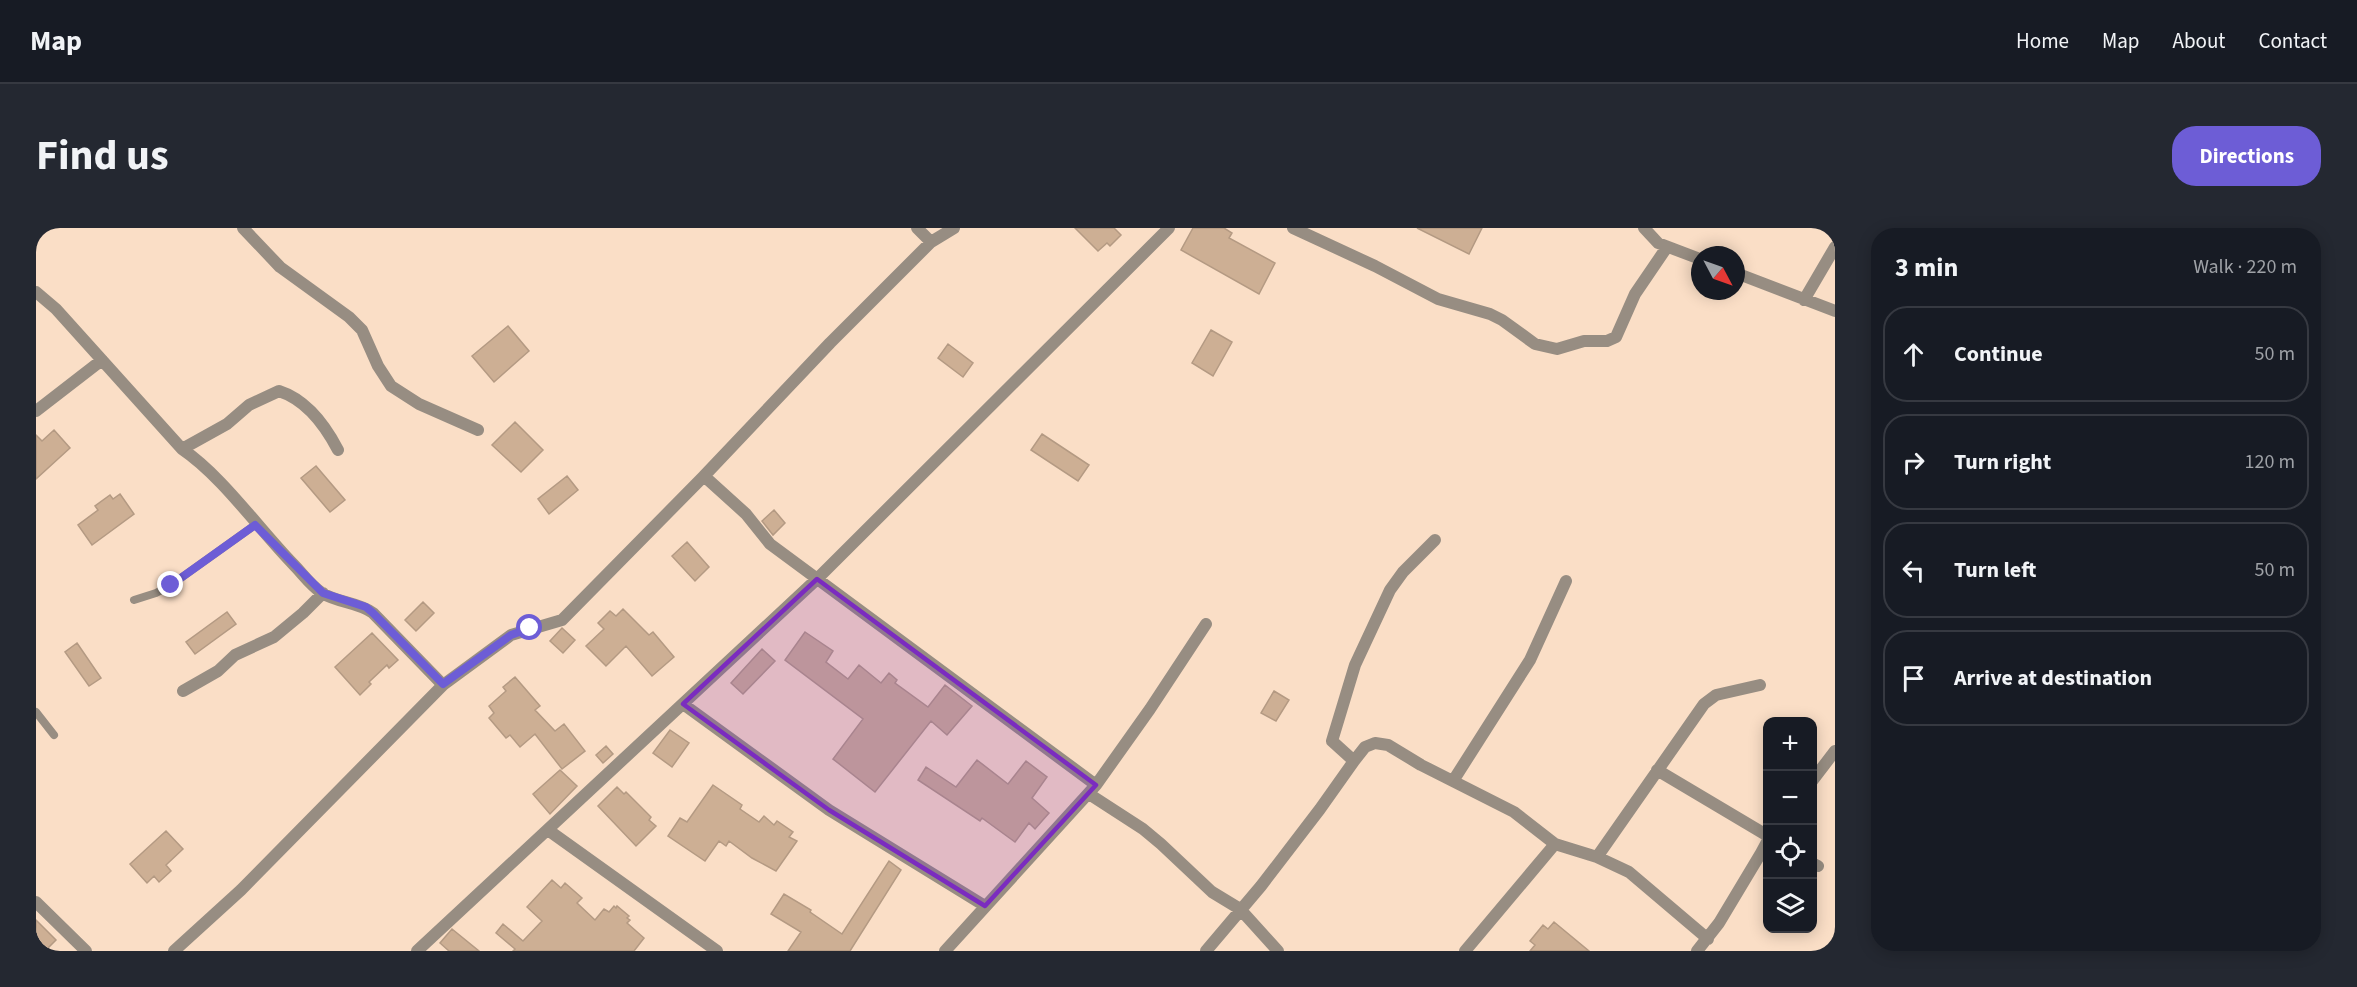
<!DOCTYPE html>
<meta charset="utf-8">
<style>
:root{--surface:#171b24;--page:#242831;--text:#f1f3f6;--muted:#9ea1a6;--line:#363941;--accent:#6d5dd6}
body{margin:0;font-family:"Source Sans 3",sans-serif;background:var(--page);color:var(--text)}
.controls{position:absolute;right:18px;bottom:18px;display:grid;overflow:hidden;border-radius:12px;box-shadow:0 3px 15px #0003}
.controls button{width:54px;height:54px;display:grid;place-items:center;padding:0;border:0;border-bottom:2px solid var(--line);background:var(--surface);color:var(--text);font:30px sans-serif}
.compass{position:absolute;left:1655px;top:18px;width:54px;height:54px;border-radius:50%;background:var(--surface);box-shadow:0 3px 15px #0003;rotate:131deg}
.stop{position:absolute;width:18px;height:18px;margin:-14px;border:4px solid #6d5dd6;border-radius:50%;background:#fff}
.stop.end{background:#6d5dd6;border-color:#fff;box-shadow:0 2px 6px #0008}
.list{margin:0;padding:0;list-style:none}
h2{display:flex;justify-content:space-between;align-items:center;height:78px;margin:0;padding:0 24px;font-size:26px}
h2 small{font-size:20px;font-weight:400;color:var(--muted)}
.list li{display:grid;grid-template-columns:39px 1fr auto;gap:18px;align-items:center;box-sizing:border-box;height:96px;margin:0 12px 12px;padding:0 12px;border:2px solid var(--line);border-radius:24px}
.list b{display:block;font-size:22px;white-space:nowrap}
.list em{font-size:20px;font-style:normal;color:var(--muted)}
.icon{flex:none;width:33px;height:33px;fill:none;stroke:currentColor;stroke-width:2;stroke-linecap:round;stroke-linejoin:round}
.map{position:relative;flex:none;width:1799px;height:723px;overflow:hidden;border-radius:24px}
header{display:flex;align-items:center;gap:36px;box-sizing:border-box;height:84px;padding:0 30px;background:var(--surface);border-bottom:2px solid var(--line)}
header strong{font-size:28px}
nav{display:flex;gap:33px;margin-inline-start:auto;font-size:21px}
.intro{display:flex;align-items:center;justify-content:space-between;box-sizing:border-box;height:144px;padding:0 36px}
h1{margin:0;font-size:42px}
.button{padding:15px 27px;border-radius:24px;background:var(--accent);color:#fff;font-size:21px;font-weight:700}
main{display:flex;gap:36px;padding:0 36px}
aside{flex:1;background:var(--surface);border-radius:24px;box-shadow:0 3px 15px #0003}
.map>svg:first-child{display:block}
.building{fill:#cdaf94;stroke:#b49a83;stroke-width:1.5}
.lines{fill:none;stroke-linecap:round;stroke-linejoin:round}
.lane{stroke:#978d82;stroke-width:8}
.street{stroke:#978d82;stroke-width:12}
.route{stroke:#6d5dd6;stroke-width:8}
.marked{fill:#7b2cbf;fill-opacity:0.2;stroke:#7b2cbf;stroke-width:4.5;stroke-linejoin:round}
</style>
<header>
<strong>Map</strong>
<nav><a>Home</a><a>Map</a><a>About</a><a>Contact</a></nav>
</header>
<div class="intro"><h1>Find us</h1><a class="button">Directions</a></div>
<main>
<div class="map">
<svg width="1799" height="723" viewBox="0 0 1799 723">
<rect width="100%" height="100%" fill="#fadec6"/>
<path class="building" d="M1039 0H1078L1085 7 1074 18 1071 15 1062 23Z
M1157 0H1188L1196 5 1193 10 1239 35 1223 66 1145 22Z
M1381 0H1446L1433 26Z
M472 98 493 123 458 154 436 128Z
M1175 102 1196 114 1177 148 1156 135Z
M912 116 937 135 927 149 902 130Z
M479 194 507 222 485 244 456 217Z
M18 202 34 220 0 251V207L6 213Z
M1006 206 1053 237 1042 253 995 222Z
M280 238 309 272 294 284 265 250Z
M531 248 542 262 513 286 502 271Z
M84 266 98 286 56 317 42 297 62 282 59 278 74 267 77 271Z
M738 282 749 295 737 307 726 293Z
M651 314 673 339 659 353 636 328Z
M387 374 398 385 380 403 369 392Z
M587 381 613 407 617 404 638 429 616 448 590 418 570 438 550 418 568 401 562 395 574 383 580 388Z
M191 384 200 396 159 426 150 414Z
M526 400 539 412 527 425 514 413Z
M769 404 797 423 790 434 812 451 823 437 845 455 853 445 861 452 859 455 892 479 909 457 936 478 911 507 895 493 839 564 797 531 827 491 749 432Z
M336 405 362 432 353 440 351 437 333 454 335 456 324 467 299 439Z
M41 415 65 450 53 458 29 424Z
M726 421 739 433 707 466 695 455Z
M479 449 504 478 499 482 519 503 528 496 549 523 526 541 499 506 484 519 474 507 470 510 453 490 458 485 453 478 470 463 467 459Z
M1238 463 1253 472 1240 493 1225 485Z
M634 502 653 515 636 539 617 525Z
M570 518 577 526 567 535 560 527Z
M941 532 972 556 990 533 1011 549 996 570 1013 585 999 601 993 595 979 614 946 590 944 593 882 552 890 539 920 559Z
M524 542 541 558 514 586 497 566Z
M677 557 706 577 704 581 723 594 728 588 738 597 741 593 757 604 753 609 761 613 740 643 716 630 693 613 690 618 683 613 669 633 632 608 644 590 651 594Z
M581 559 588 566 590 564 615 589 613 592 620 598 600 618 562 578Z
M130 603 147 621 130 637 135 643 123 654 118 648 111 655 94 636Z
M853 633 865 642 814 723H752L765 704 735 686 748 666 775 682 774 684 806 706Z
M516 652 525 660 529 655 546 670 541 675 559 692 568 681 573 684 578 678 580 680 581 678 593 688 591 690 594 692 591 695 608 710 598 723H477L479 721 460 705 467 696 487 713 506 693 491 679Z
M0 692 20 712 9 723H0Z
M1518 694 1553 723H1494L1499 717 1494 713 1507 697 1512 701Z
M416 701 443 723H413L404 715Z"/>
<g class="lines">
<path class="lane" d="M98 372 120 365 135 357 219 297
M0 484 18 507"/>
<path class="street" d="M207 0 244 39 313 89 326 102 342 138 355 158 383 176 442 202
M881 0 895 14
M1257 0 1339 38 1402 71 1454 86 1466 92 1499 116 1521 121 1548 113H1571L1580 109 1599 66 1631 19
M1608 0 1622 15 1664 31
M1700 45 1799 83
M0 64 20 81 146 221C186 248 222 300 257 336 266 345 275 358 286 365 302 375 322 374 337 385L407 457
M1768 72 1799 19
M0 183 66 132
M146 221 191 196 213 177 243 163C271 172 289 197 302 222
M668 248 794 115 895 14 918 0
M147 463 182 443 199 427 238 409 267 385 287 365
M647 476 793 582 949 678
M1318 533 1296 513 1319 437 1354 362 1367 344 1399 312
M1621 542 1732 608
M1417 553 1494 432 1530 353
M1776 553 1799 523
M1060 557 1114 481 1170 396
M1053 566 1107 601 1125 616 1176 664 1204 681 1242 723
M512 602 681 723
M1561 629 1668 476 1680 467 1724 457
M1776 635 1782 638
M0 674 50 723
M138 723 205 662 407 457 475 407 526 392 668 248 710 286 734 316 1060 557 909 723
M381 723 781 351 1133 0
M1170 723 1225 658 1284 581 1318 533 1329 519 1339 515 1352 517 1385 537 1478 584 1519 616 1561 629 1593 644 1672 711
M1429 723 1519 616
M1661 723 1683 695 1725 625 1732 612"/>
</g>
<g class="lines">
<path class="route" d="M135 357 219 297 287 365 330 379 337 385 407 456 475 407 494 400"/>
</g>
<path class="marked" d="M781 351 1060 557 949 678 793 582 647 476Z"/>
</svg>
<div class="controls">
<button>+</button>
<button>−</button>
<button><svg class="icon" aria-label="locate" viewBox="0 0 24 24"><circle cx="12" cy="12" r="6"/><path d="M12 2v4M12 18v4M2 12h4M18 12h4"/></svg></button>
<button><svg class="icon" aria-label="layers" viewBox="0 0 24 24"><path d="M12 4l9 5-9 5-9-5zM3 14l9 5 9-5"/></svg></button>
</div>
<svg class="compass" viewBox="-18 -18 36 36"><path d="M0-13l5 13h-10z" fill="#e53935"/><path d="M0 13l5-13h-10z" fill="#9ea1a6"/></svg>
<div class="stop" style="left:494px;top:400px"></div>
<div class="stop end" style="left:135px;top:357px"></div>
</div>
<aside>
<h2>3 min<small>Walk · 220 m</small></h2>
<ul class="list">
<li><svg class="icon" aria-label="ahead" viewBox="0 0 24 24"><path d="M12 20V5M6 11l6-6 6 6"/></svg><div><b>Continue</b></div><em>50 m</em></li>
<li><svg class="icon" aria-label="right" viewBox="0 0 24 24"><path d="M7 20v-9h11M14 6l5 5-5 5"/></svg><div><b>Turn right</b></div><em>120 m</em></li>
<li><svg class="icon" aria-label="left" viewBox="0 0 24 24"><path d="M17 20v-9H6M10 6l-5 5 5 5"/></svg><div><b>Turn left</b></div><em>50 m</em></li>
<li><svg class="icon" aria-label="arrive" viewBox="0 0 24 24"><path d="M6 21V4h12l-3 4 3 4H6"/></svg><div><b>Arrive at destination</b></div></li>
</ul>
</aside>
</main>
